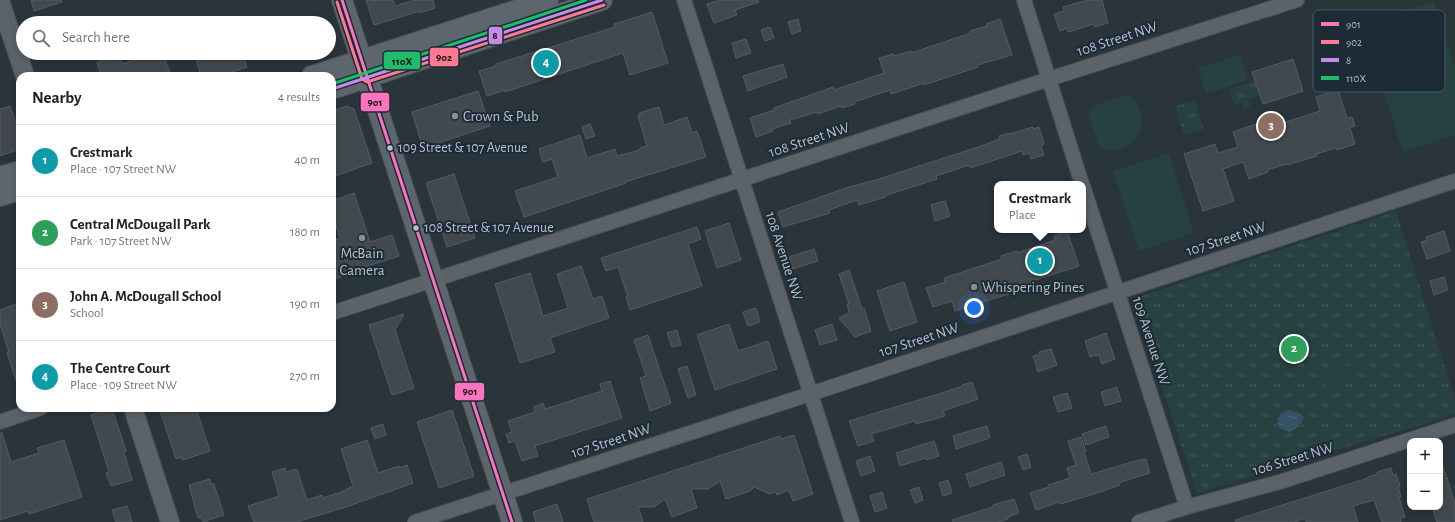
<!DOCTYPE html>
<meta charset="utf-8">
<style>
:root{--surface:#fff;--page:#f2f2f2;--text:#202124;--muted:#757577;--line:#e0e0e0;--accent:#1a73e8}
body{margin:0;font-family:"Alegreya Sans",sans-serif;background:var(--page);color:var(--text)}
.controls{position:absolute;right:12px;bottom:12px;display:grid;overflow:hidden;border-radius:8px;box-shadow:0 2px 6px #0003}
.controls button{width:36px;height:36px;display:grid;place-items:center;padding:0;border:0;border-bottom:1px solid var(--line);background:var(--surface);color:var(--text);font:20px sans-serif}
.you{position:absolute;left:974px;top:308px;width:14px;height:14px;margin:-10px;border:3px solid #fff;border-radius:50%;background:#1a73e8;box-shadow:0 0 0 6px #1a73e833}
.badge{display:grid;place-items:center;width:26px;height:26px;border-radius:50%;background:var(--accent);color:#fff;font-size:13px;font-weight:700}
.pin{position:absolute;translate:-50% -50%;border:2px solid #fff;box-shadow:0 1px 4px #0006}
.popup{position:absolute;left:994px;top:181px;width:92px;height:52px;box-sizing:border-box;display:grid;place-content:center;border-radius:8px;background:var(--surface);filter:drop-shadow(0 1px 3px #0005);font-size:13px;white-space:nowrap;color:var(--muted)}
.popup b{font-size:15px;color:var(--text)}
.popup::after{content:'';position:absolute;left:50%;top:100%;margin-left:-8px;border:8px solid transparent;border-top-color:var(--surface)}
.list{margin:0;padding:0;list-style:none}
h2{display:flex;justify-content:space-between;align-items:center;height:52px;margin:0;padding:0 16px;font-size:17px}
h2 small{font-size:13px;font-weight:400;color:var(--muted)}
.list li{display:grid;grid-template-columns:26px 1fr auto;gap:12px;align-items:center;box-sizing:border-box;height:72px;padding:0 16px;border-top:1px solid var(--line)}
.list b{display:block;font-size:15px;white-space:nowrap}
.list p{margin:0;font-size:13px;white-space:nowrap;color:var(--muted)}
.list em{font-size:13px;font-style:normal;color:var(--muted)}
.icon{flex:none;width:22px;height:22px;fill:none;stroke:currentColor;stroke-width:2;stroke-linecap:round;stroke-linejoin:round}
.map{position:relative;flex:none;width:1455px;height:522px;overflow:hidden}
.search{position:absolute;background:var(--surface);box-shadow:0 2px 6px #0003;left:16px;top:16px;width:320px;height:44px;display:flex;align-items:center;gap:10px;box-sizing:border-box;padding:0 14px;border-radius:22px;color:var(--muted);font-size:15px}
.panel{position:absolute;background:var(--surface);box-shadow:0 2px 6px #0003;left:16px;top:72px;width:320px;height:340px;border-radius:12px}
.map>svg:first-child{display:block}
.grass{fill:url(#grass-tufts)}
.pitch{fill:#264140}
.water{fill:url(#water-ripples)}
.building{fill:#41494f;stroke:#525c62}
.lines{fill:none;stroke-linecap:round;stroke-linejoin:round}
.minor-casing{stroke:#495055;stroke-width:16}
.tertiary-casing{stroke:#495055;stroke-width:20}
.secondary-casing{stroke:#495055;stroke-width:22}
.minor{stroke:#5b6268;stroke-width:14}
.tertiary{stroke:#5b6268;stroke-width:18}
.secondary{stroke:#5e666d;stroke-width:20}
.bus-1-casing{stroke:#1c2b36;stroke-width:6}
.bus-2-casing{stroke:#1c2b36;stroke-width:6}
.bus-3-casing{stroke:#1c2b36;stroke-width:6}
.bus-4-casing{stroke:#1c2b36;stroke-width:6}
.bus-1{stroke:#fc73be;stroke-width:3}
.bus-2{stroke:#fe7a93;stroke-width:3}
.bus-3{stroke:#ca8be6;stroke-width:3}
.bus-4{stroke:#20bc6c;stroke-width:3}
.poi-dot{fill:#849099;stroke:#1c2b36;stroke-width:1.5}
.bus-dot{fill:#b4c1cc;stroke:#1c2b36;stroke-width:1.5}
.labels{text-anchor:middle;dominant-baseline:central;stroke-width:4;stroke-linejoin:round;paint-order:stroke}
.bus-label{font-size:14px;fill:#b4c1cc;stroke:#1c2b36;text-anchor:start}
.street-label{font-size:15px;fill:#b4c1cc;stroke:#1c2b36}
.poi-label{font-size:15px;fill:#b4c1cc;stroke:#1c2b36;text-anchor:start}
.key{fill:#1c2b36;stroke:#4a5863;stroke-width:1}
.key-label{font-size:11px;fill:#b4c1cc}
.line-badge{stroke:#1c2b36;stroke-width:1.5}
.pale-badge-label{font-size:11px;text-anchor:middle;font-weight:bold;fill:#111}
</style>
<div class="map">
<svg width="1455" height="522" viewBox="0 0 1455 522">
<defs>
<pattern id="grass-tufts" width="24" height="20" patternUnits="userSpaceOnUse"><rect width="24" height="20" fill="#264140"/><path d="M3 7l-1-3M5 7V3M7 7l1-3M15 17l-1-3M17 17v-4M19 17l1-3" fill="none" stroke="#435b5a"/></pattern>
<pattern id="water-ripples" width="26" height="14" patternUnits="userSpaceOnUse"><rect width="26" height="14" fill="#355166"/><path d="M2 4q2-2 4 0t4 0M15 11q2-2 4 0t4 0" fill="none" stroke="#50687b"/></pattern>
</defs>
<rect width="100%" height="100%" fill="#2a343b"/>
<path class="grass" d="M1255 81 1260 96 1248 100 1250 107 1243 109 1241 103 1234 105 1229 89Z
M1195 101 1204 129 1184 135 1175 106Z
M1396 211 1455 399V414L1197 493 1133 299Z"/>
<path class="pitch" d="M1434 1 1455 67V135L1403 152 1362 24Z
M1240 55 1248 80 1206 94 1198 68Z
M1128 94C1157 118 1137 158 1100 149L1088 114 1093 106Z
M1169 153 1194 233 1139 251 1113 171Z
M1354 364 1359 380 1327 390 1322 374Z"/>
<path class="water" d="M1289 410 1301 414 1304 418 1297 428 1289 432 1280 428C1274 420 1279 412 1289 410Z"/>
<path class="building" d="M31 0H61L62 2 34 11Z
M366 0H393L395 6 415 0H433L435 8 420 13V11L374 25Z
M720 0H758L759 2 735 10 737 15 714 23 707 4Z
M1088 0H1102L1108 23 1095 27 1094 24 1068 32 1067 28 1060 31 1054 14 1064 11 1063 7Z
M652 12 668 63 630 75 623 53 505 92V90L487 96 479 71 496 66V64L615 27 614 24Z
M798 19 801 31 792 34 788 22Z
M1000 19 1012 55 977 65 978 67 924 85V83L891 94 890 90 854 102 855 104 842 108 841 106 818 114 817 112 790 120 791 123 772 129 773 131 756 137 750 118 774 110V108L833 87 834 90 884 73 879 58 894 54V56L911 51V53L971 33 970 31 987 26 986 24Z
M770 27 774 38 765 41 761 30Z
M746 39 751 53 736 58 732 43Z
M139 53H163L171 76H101L97 62 119 55 122 64 140 58Z
M194 53H242L247 67 220 76H201Z
M1293 59 1303 91 1263 104 1252 72Z
M783 64 787 77 748 91 743 76Z
M1338 90 1347 118 1352 117 1355 126 1350 128 1355 144 1337 150 1336 148 1316 154 1317 156 1287 165V164L1267 170 1268 172 1249 179 1243 162 1223 169 1234 201 1203 211 1184 154 1215 144 1218 153 1238 147 1233 132 1256 124 1258 131 1320 111 1316 97Z
M478 91 490 126 423 148 412 112Z
M10 106 20 135V149L0 156V109Z
M347 106 354 109 372 163 332 177V111Z
M659 107 664 125 687 117 692 133 697 131 706 157 625 182 626 183 524 217 515 191 558 177 552 159 543 162 539 149 580 135 587 158 615 149 617 156 640 150V148L647 146 638 116 640 115 639 113Z
M590 124 595 136 586 139 582 127Z
M1033 127V129L1039 127 1044 144 1041 145 1044 155 1031 159 1029 153 1023 155 1022 151 970 168 969 165 936 176 937 179 884 196 885 197 859 205 857 200 829 210 830 213 783 227 778 212 846 188 879 179 978 147 1000 139 999 136 1009 133V134Z
M454 174 475 238 447 247 426 183Z
M354 193 370 242 392 235 399 256 346 273 347 275 332 280V241L340 238 332 214V201Z
M945 201 950 216 935 221 931 205Z
M729 223 741 260 717 268 705 231Z
M697 227 701 239 688 244 702 286 630 310 626 297H628L618 267 606 271 601 258Z
M1067 231 1079 266 1029 282 1030 284 1028 286 1020 288 1021 290 955 311 952 301 933 307 926 288 945 282 944 278 1002 259 1001 256 1017 251V253L1055 240 1054 236Z
M1444 231 1450 251 1427 259 1421 242 1427 240 1426 237Z
M814 249 818 261 793 269 789 257Z
M581 266 593 299 602 296 609 318 550 338 555 352 520 363 495 284 530 273 543 316 568 308 557 274Z
M849 270 862 309 864 308 871 331 855 337 839 318 849 313 847 304H849L839 274Z
M1444 277 1448 290 1434 295 1430 281Z
M904 282 917 322 890 331 877 291Z
M18 303 20 309V386H18L7 353 9 352 0 324V310Z
M756 308 760 322 748 326 743 312Z
M404 314 395 330 414 388 392 395 369 325Z
M729 324 738 351 768 341 777 369 715 390 697 335Z
M832 324 837 340 820 345 815 330Z
M677 330 681 345 672 347 667 333Z
M1106 333 1115 359 1102 364 1099 355 1096 356V355L1090 357 1085 341Z
M648 335 671 403 650 411 640 378 646 376 634 340Z
M1051 349 1057 365 1038 372 1033 356 1040 354 1039 352Z
M687 366 696 395 688 398 678 369Z
M610 381 622 418 535 446 538 456 522 461 515 441 509 443 506 434 512 432 508 421 535 412 534 407 543 403 545 409 602 391 600 384Z
M972 382 978 399 943 411 945 416 916 424 915 421 871 434 874 441 858 446 849 421 942 393 963 386 962 385Z
M1117 387 1121 401 1105 406 1101 392Z
M1067 393 1072 408 1058 412 1053 397Z
M112 408 126 451 124 452 132 480 111 486 106 473 109 472 91 415Z
M166 408H196L210 451 183 460 182 457 176 459 160 410Z
M452 410 474 476 439 488 417 422Z
M383 424 386 435 375 439 371 428Z
M987 426 990 438 956 449 953 436Z
M1106 426 1109 437 1086 445 1082 434Z
M0 433H2L11 462 39 453 37 448 64 440 82 497 29 514 28 511 0 520Z
M794 435 813 494 793 501 789 490 777 495 776 492 769 494 754 487 750 491 726 499 720 481 708 489H691L697 508 672 517 665 499 654 507H638L643 522H594L587 499 780 436 781 439Z
M1081 437 1086 451 1084 452 1091 474 1142 459V460L1146 459 1150 473 1124 481 1119 483 1120 485 1097 493 1060 504 1059 502 1036 510 1030 493 1049 487 1048 485 1070 478 1067 468 1076 465 1068 441Z
M367 440 378 473 399 466V468L407 465 413 483 346 507 296 522H254L248 506 279 496 272 472 285 468 286 472 297 469 307 500 322 495 323 498 341 492 353 486 341 449Z
M934 441 939 456 926 460 925 458 900 466 896 453Z
M1027 454 1031 467 1023 470 1018 457Z
M870 456 875 471 861 476 856 461Z
M1001 462 1005 475 970 487 966 474Z
M1440 463H1442L1455 503V522H1437L1432 507H1440Z
M1391 468 1393 475 1396 474 1400 486 1398 487 1401 497H1399L1405 517 1400 519 1401 522H1382L1374 500 1353 506 1358 522H1306V518L1294 522H1236L1235 520 1368 478V477L1377 474V472Z
M210 479 211 484H214L224 515 203 522 201 517 198 518 189 485Z
M948 480 952 493 943 496 939 483Z
M919 487 923 500 915 503 910 490Z
M882 492 887 508 875 512 870 496Z
M1014 499 1019 513 1008 517V519L998 522H953L952 520 993 507V505Z
M557 504 563 522H536L533 512Z
M127 506 132 522H116L112 510Z"/>
<g class="lines">
<g class="minor-casing">
<path id="minor" d="M684 0 852 522
M1024 0 1082 184
M1083 186 1187 507
M332 313 1049 79 1297 0
M0 422 41 408
M415 522 810 394 1455 181
M1139 522 1187 507 1283 481 1455 425"/>
</g>
<g class="tertiary-casing">
<path id="tertiary" d="M0 1 25 76
M133 408 170 522"/>
</g>
<g class="secondary-casing">
<path id="secondary" d="M342 0 512 522
M312 76 548 0
M332 89 602 0
M0 177 20 171
M0 196 20 190"/>
</g>
<use href="#minor" class="minor"/>
<use href="#tertiary" class="tertiary"/>
<use href="#secondary" class="secondary"/>
<g class="bus-1-casing">
<path id="bus-1" d="M342 0 512 522"/>
</g>
<g class="bus-2-casing">
<path id="bus-2" d="M337 2 362 79 367 82 604 5"/>
</g>
<g class="bus-3-casing">
<path id="bus-3" d="M332 89 602 0"/>
</g>
<g class="bus-4-casing">
<path id="bus-4" d="M332 84 586 0"/>
</g>
<use href="#bus-1" class="bus-1"/>
<use href="#bus-2" class="bus-2"/>
<use href="#bus-3" class="bus-3"/>
<use href="#bus-4" class="bus-4"/>
</g>
<g class="poi-dot">
<circle cx="455" cy="116" r="4"/>
<circle cx="362" cy="238" r="4"/>
<circle cx="974" cy="287" r="4"/>
</g>
<g class="bus-dot">
<circle cx="390" cy="148" r="3.5"/>
<circle cx="416" cy="228" r="3.5"/>
</g>
<g class="labels">
<g class="bus-label">
<text x="398" y="148">109 Street &amp; 107 Avenue</text>
<text x="424" y="228">108 Street &amp; 107 Avenue</text>
</g>
<g class="street-label">
<text transform="translate(1117 39) rotate(-18)">108 Street NW</text>
<text transform="translate(809 140) rotate(-18)">108 Street NW</text>
<text transform="translate(1226 239) rotate(-18)">107 Street NW</text>
<text transform="translate(784 256) rotate(72)">108 Avenue NW</text>
<text transform="translate(919 340) rotate(-18)">107 Street NW</text>
<text transform="translate(1151 341) rotate(72)">109 Avenue NW</text>
<text transform="translate(611 441) rotate(-18)">107 Street NW</text>
<text transform="translate(1293 459) rotate(-17)">106 Street NW</text>
</g>
<g class="poi-label">
<text x="463" y="116">Crown &amp; Pub</text>
<text x="362" y="253" text-anchor="middle">McBain<tspan x="362" dy="17">Camera</tspan></text>
<text x="982" y="287">Whispering Pines</text>
</g>
</g>
<rect x="1313" y="10" width="132" height="82" rx="6" class="key"/>
<rect x="1321" y="22" width="18" height="4" fill="#fc73be"/>
<rect x="1321" y="40" width="18" height="4" fill="#fe7a93"/>
<rect x="1321" y="58" width="18" height="4" fill="#ca8be6"/>
<rect x="1321" y="76" width="18" height="4" fill="#20bc6c"/>
<g class="key-label">
<text x="1346" y="28">901</text>
<text x="1346" y="46">902</text>
<text x="1346" y="64">8</text>
<text x="1346" y="82">110X</text>
</g>
<g class="line-badge">
<rect x="488" y="26" width="15" height="19" rx="4" fill="#ca8be6"/>
<rect x="429" y="47" width="30" height="20" rx="4" fill="#fe7a93"/>
<rect x="383" y="51" width="38" height="19" rx="4" fill="#20bc6c"/>
<rect x="360" y="92" width="30" height="20" rx="4" fill="#fc73be"/>
<rect x="454" y="382" width="31" height="19" rx="4" fill="#fc73be"/>
</g>
<g class="pale-badge-label">
<text x="495" y="39">8</text>
<text x="444" y="61">902</text>
<text x="402" y="65">110X</text>
<text x="375" y="106">901</text>
<text x="470" y="395">901</text>
</g>
</svg>
<div class="controls">
<button>+</button>
<button>−</button>
</div>
<div class="you"></div>
<div class="pin badge" style="left:1040px;top:261px;background:#0f9aa8">1</div>
<div class="popup"><b>Crestmark</b>Place</div>
<div class="pin badge" style="left:1294px;top:349px;background:#2e9e5b">2</div>
<div class="pin badge" style="left:1271px;top:126px;background:#8d6e63">3</div>
<div class="pin badge" style="left:546px;top:63px;background:#0f9aa8">4</div>
<div class="search"><svg class="icon" aria-label="search" viewBox="0 0 24 24"><circle cx="10" cy="10" r="6"/><path d="M15 15l6 6"/></svg>Search here</div>
<section class="panel">
<h2>Nearby<small>4 results</small></h2>
<ul class="list">
<li><span class="badge" style="background:#0f9aa8">1</span><div><b>Crestmark</b><p>Place · 107 Street NW</p></div><em>40 m</em></li>
<li><span class="badge" style="background:#2e9e5b">2</span><div><b>Central McDougall Park</b><p>Park · 107 Street NW</p></div><em>180 m</em></li>
<li><span class="badge" style="background:#8d6e63">3</span><div><b>John A. McDougall School</b><p>School</p></div><em>190 m</em></li>
<li><span class="badge" style="background:#0f9aa8">4</span><div><b>The Centre Court</b><p>Place · 109 Street NW</p></div><em>270 m</em></li>
</ul>
</section>
</div>
